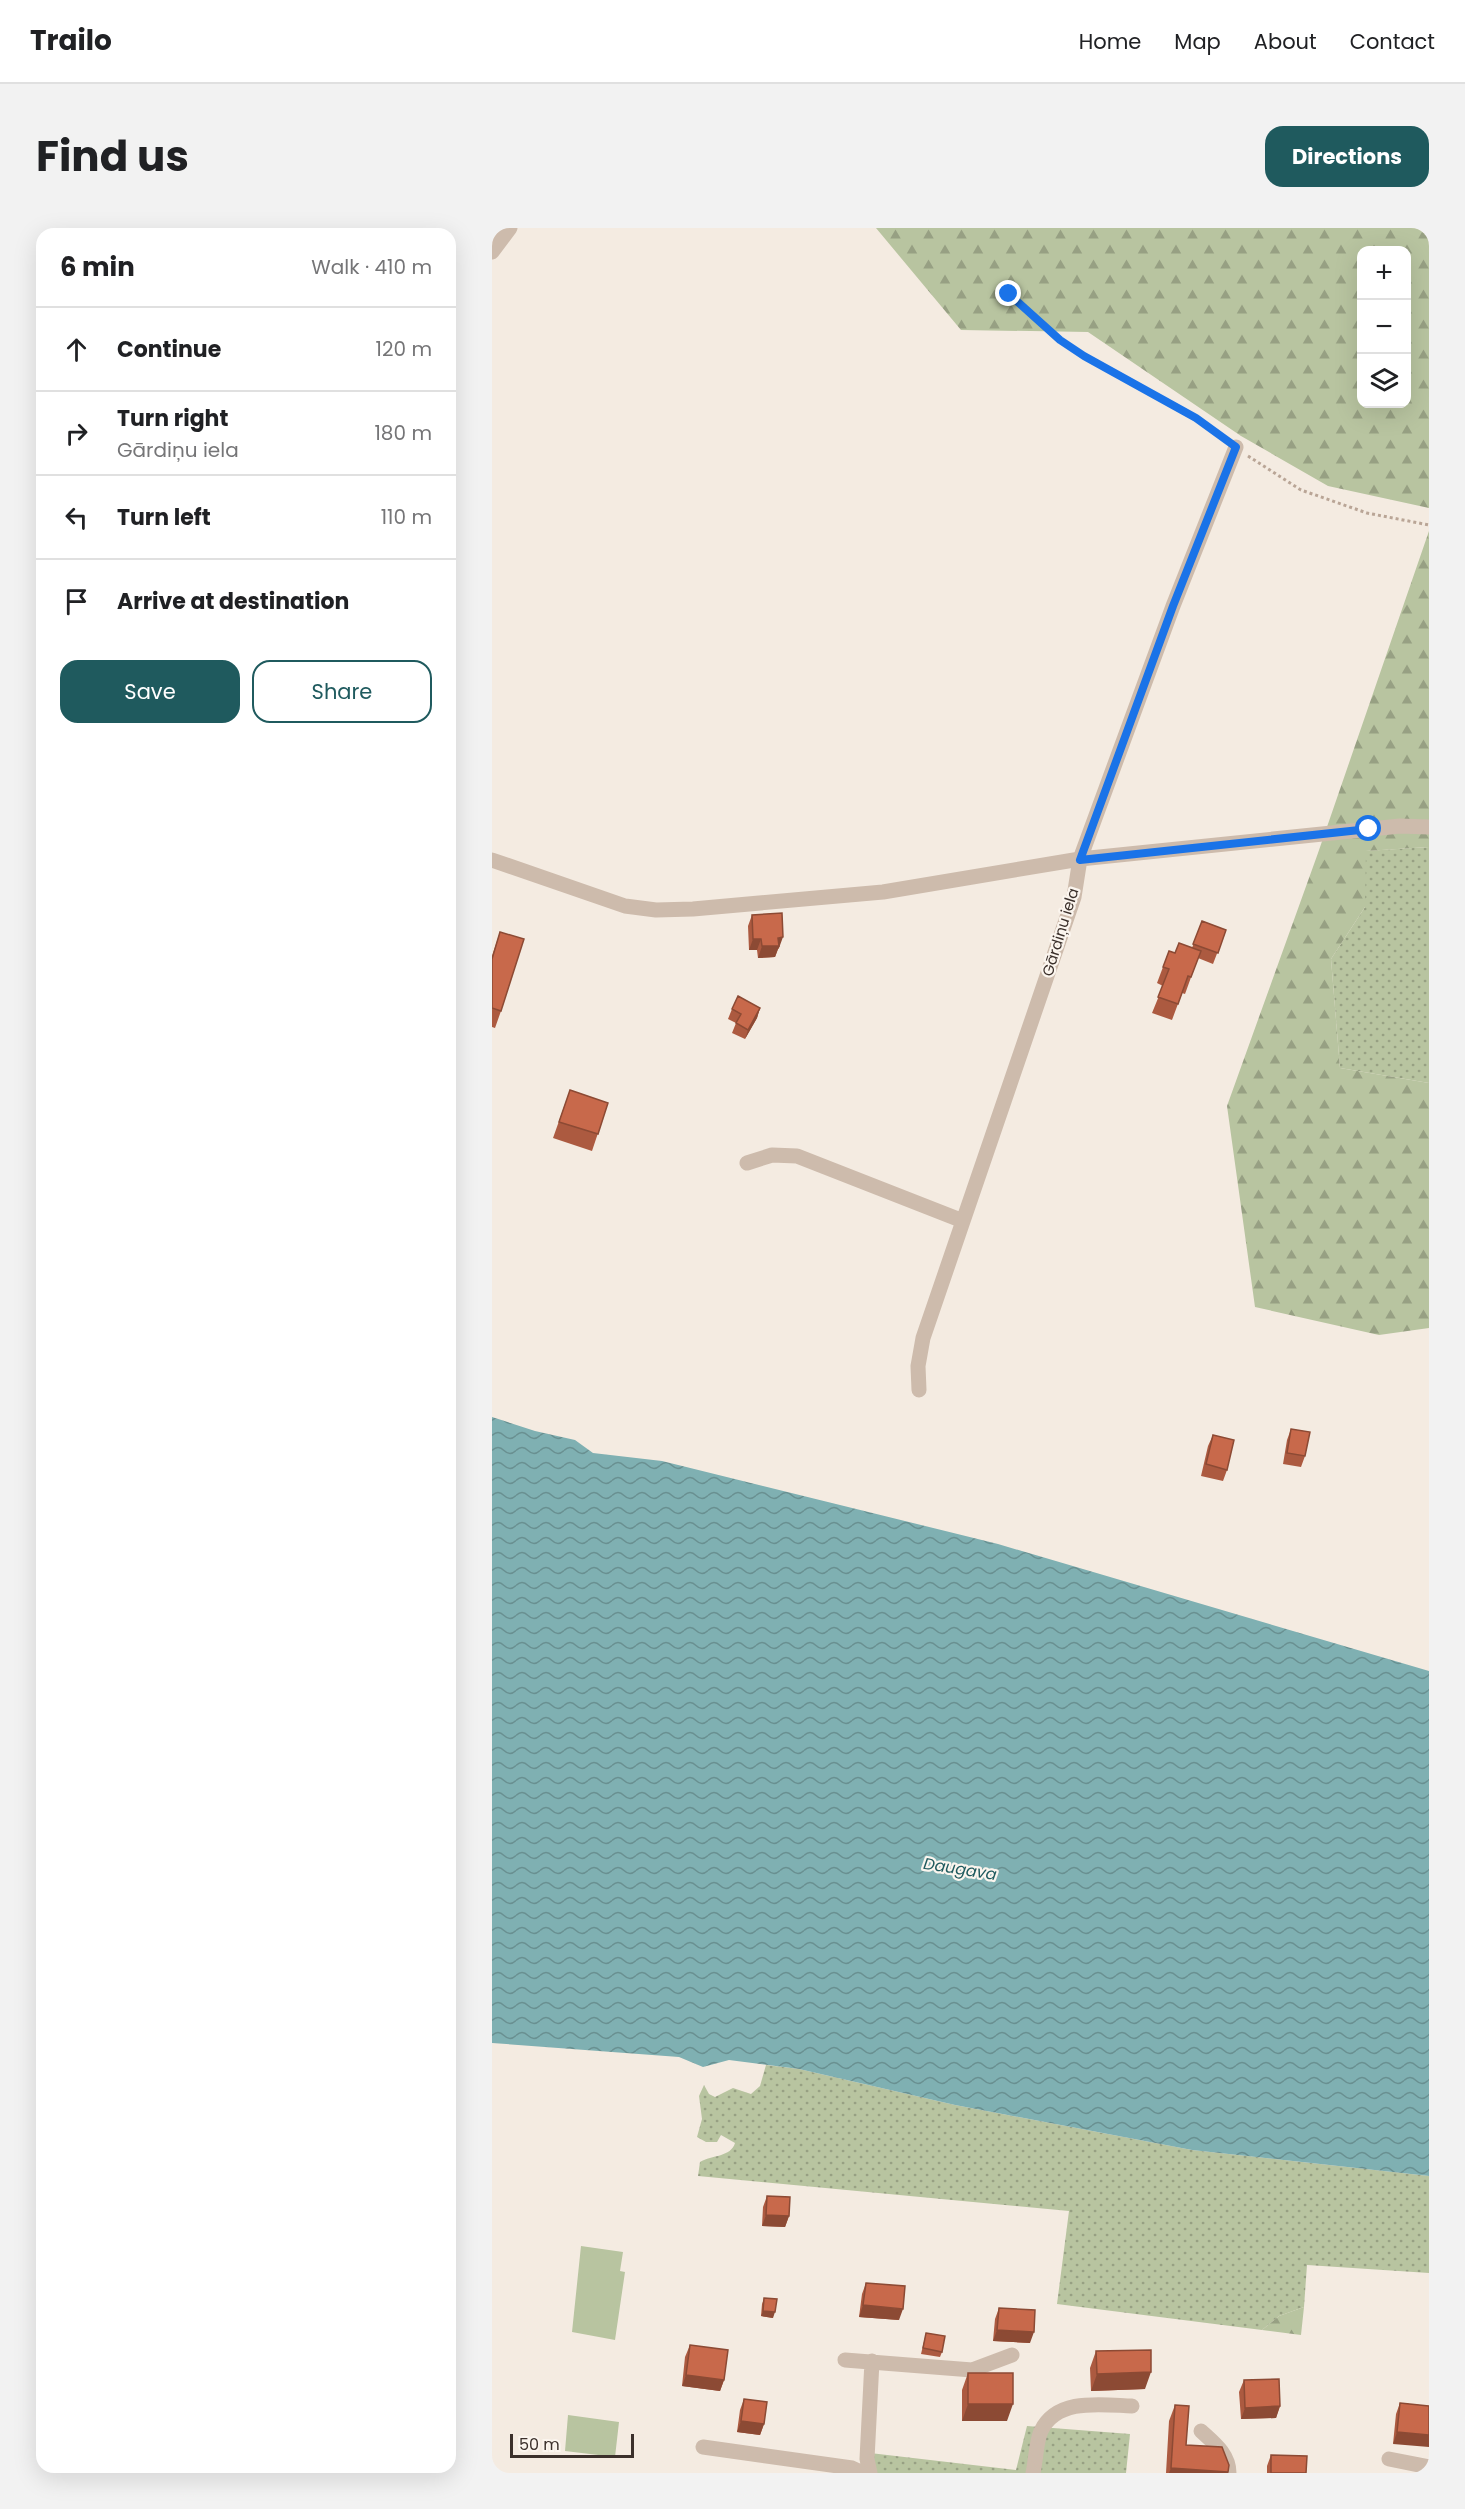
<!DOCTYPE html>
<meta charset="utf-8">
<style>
:root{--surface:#fff;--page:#f2f2f2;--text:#202124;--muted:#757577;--line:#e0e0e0;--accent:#1f5a5e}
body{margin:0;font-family:Poppins,sans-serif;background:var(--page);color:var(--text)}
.controls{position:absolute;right:18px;top:18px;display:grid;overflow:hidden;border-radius:12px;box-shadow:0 6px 24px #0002}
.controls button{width:54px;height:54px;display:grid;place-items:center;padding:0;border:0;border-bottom:2px solid var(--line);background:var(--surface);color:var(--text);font:30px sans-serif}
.scale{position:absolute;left:18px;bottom:15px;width:124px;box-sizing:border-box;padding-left:6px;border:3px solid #3b302b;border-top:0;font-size:16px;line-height:21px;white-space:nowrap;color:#3b302b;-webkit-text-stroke:4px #fbf5ee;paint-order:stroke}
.stop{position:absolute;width:18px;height:18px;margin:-14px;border:4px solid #1a73e8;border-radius:50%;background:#fff}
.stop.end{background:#1a73e8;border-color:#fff;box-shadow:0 2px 6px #0008}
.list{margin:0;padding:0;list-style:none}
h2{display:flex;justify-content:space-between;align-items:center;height:78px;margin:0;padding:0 24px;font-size:26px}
h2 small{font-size:20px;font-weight:400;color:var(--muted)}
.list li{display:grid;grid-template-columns:39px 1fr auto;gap:18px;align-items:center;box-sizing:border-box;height:84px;padding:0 24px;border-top:2px solid var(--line)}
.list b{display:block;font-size:22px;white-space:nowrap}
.list p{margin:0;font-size:20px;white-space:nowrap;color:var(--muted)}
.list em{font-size:20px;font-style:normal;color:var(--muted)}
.actions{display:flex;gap:12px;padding:18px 24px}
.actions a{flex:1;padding:14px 0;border:2px solid var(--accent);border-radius:18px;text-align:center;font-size:21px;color:var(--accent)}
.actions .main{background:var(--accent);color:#fff}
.icon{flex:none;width:33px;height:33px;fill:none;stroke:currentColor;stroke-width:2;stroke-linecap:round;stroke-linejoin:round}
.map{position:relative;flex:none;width:937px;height:2245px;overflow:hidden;border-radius:18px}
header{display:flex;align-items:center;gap:36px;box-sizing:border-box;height:84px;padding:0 30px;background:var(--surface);border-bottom:2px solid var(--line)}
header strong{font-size:28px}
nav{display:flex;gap:33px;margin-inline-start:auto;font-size:21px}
.intro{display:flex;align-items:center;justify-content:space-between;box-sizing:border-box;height:144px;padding:0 36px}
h1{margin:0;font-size:42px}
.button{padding:15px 27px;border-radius:18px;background:var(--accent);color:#fff;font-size:21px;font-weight:700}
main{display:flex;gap:36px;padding:0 36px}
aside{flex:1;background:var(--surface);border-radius:18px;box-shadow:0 6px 24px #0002}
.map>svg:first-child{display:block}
.grass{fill:url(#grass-dots)}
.forest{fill:url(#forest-firs);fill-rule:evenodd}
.garden{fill:#b8c4a0}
.water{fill:url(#water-waves)}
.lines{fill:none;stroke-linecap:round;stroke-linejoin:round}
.path{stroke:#b9a596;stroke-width:3;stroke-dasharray:3 3;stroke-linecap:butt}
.minor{stroke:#cdbbac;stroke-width:15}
.wall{fill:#ac5a40}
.shaded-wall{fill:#8c4a34}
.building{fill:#c8694b;stroke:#8c4a34;stroke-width:1.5}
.route{stroke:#1a73e8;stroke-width:8}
.labels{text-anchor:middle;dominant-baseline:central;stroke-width:4.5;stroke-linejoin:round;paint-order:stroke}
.street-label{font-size:15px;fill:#3b302b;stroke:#fbf5ee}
.water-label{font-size:16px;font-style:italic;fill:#1f5a5e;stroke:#fbf5ee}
</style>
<header>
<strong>Trailo</strong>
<nav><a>Home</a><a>Map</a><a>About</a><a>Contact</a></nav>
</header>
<div class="intro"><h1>Find us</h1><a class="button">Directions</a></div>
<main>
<aside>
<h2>6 min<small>Walk · 410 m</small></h2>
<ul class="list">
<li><svg class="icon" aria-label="ahead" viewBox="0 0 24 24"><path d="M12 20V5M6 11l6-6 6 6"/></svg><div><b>Continue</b></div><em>120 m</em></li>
<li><svg class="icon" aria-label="right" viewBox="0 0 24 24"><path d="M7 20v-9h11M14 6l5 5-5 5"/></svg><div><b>Turn right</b><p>Gārdiņu iela</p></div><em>180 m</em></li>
<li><svg class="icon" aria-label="left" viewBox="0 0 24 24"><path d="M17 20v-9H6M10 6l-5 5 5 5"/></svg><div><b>Turn left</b></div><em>110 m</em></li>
<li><svg class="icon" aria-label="arrive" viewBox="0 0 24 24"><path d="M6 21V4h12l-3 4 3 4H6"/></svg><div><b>Arrive at destination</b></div></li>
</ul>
<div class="actions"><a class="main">Save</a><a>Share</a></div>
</aside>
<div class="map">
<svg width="937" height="2245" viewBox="0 0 937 2245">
<defs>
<pattern id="grass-dots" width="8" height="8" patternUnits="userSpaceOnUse" patternTransform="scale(1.5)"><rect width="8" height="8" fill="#b8c4a0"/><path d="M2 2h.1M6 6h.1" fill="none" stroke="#97a083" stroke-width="1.8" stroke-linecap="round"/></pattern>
<pattern id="forest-firs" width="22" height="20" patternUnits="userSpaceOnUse" patternTransform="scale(1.5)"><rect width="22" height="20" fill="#b8c4a0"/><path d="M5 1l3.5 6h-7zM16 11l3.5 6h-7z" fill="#97a083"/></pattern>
<pattern id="water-waves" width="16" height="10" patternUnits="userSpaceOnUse" patternTransform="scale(1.5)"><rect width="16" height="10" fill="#7fb0b2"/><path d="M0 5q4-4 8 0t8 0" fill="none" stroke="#699091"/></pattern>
</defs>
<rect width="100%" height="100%" fill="#f4ebe1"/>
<path class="grass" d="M937 619V855L848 840 839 731 873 679V623Z
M274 1837 307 1841 463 1877 700 1922 937 1948V2045L815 2037 812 2079 787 2088 770 2102 565 2076 577 1983 206 1948 208 1934C220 1927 239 1929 243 1915L229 1907 225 1914H214L205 1909 210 1891 207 1868 212 1857 217 1866 223 1869 241 1860 259 1866 268 1858Z
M535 2198 638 2206 634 2245H383L378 2225 524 2242Z"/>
<path class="forest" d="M384 0H937V280L836 258 749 208 596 104 469 102ZM870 22H914V176H870Z
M937 303V619L874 623 873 679 839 731 848 840 937 855V1100L887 1107 763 1079 735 878 826 625Z
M812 2079 809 2107 770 2102 787 2088Z"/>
<path class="garden" d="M89 2018 131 2024 128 2043 133 2044 123 2112 80 2104Z
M76 2187 127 2194 123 2229 73 2223Z"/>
<path class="water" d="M0 1189 43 1203 83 1212 101 1225 170 1233 506 1316 937 1443V1948L700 1922 463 1877 307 1841 237 1832 211 1839 187 1829 0 1815Z"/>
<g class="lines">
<path class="path" d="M517 66C541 88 564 111 592 128 637 157 687 179 731 210
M756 228 809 262 875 285 937 297"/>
<path class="minor" d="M0 24 18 0
M0 632 133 678 164 682 201 681 391 664 588 631 908 598 937 599
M255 935 280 927 305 928 471 993
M427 1162 426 1138 431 1110 582 669 588 631 681 378 744 219
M353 2132 480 2142 520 2127
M709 2203C722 2215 737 2226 737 2245
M211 2219 360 2240 371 2245
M897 2231 937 2239
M378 2245 375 2231 380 2133
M541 2245C544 2232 544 2214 549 2203 565 2169 611 2177 640 2178"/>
</g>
<path class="wall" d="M260 687 287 720 286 721 283 729 266 730 265 722H257L256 698Z
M710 693 734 702 721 736 706 730 693 766 690 765 680 792 660 785 671 758 665 755 677 723 683 725 700 720Z
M8 704 9 783 3 800 0 799V728Z
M268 780 265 790 253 811 240 805 244 795 236 791 240 781Z
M78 862 116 875 100 923 61 910Z
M799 1201 813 1228 809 1239 791 1236 795 1212Z
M721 1207 735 1242 731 1253 709 1248 716 1218Z
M275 1968 297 1988 293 1999 270 1998 271 1979Z
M374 2055 407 2092 367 2089 370 2066Z
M272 2070 281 2090 269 2088 270 2076Z
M507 2080 538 2115 501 2113 503 2091Z
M434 2105 450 2124 448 2129 429 2126Z
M198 2117 232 2152 228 2163 190 2158 193 2129Z
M604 2123 653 2161 599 2163 598 2140Z
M476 2145 515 2193H470V2162Z
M752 2152 788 2178 784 2190 749 2191 747 2164Z
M252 2171 272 2196 268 2207 245 2204 248 2182Z
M908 2175 937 2178 901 2216 904 2186Z
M683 2177 694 2217 736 2245H674L677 2193Z
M779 2227 814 2245H775V2238Z"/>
<path class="shaded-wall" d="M291 709 287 720 286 721 283 729 266 730 270 718 286 710Z
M261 711H269L265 722H257Z
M268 780 265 790 253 811 256 802Z
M274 1987 297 1988 293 1999 270 1998Z
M371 2077 411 2081 407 2092 367 2089Z
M271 2083 283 2084 281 2090 269 2088Z
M505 2102 542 2104 538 2115 501 2113Z
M659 2144 653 2161 599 2163 605 2146Z
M194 2147 232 2152 228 2163 190 2158Z
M476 2176H521L515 2193H470Z
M788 2178 784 2190 749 2191 753 2180Z
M249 2193 272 2196 268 2207 245 2204Z
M905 2204 937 2207V2219L901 2216Z
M679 2240 736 2244V2245H677Z"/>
<path class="building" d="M290 685 291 709 286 710 287 718H270L269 711H261L260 687Z
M710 693 734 702 726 725 701 716Z
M8 704 32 711 9 783 0 780V731Z
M687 715 709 723 699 749 696 748 686 776 666 769 677 741 671 739 677 723 683 725Z
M246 768 268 780 256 802 244 795 249 786 240 781Z
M78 862 116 875 106 906 67 894Z
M799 1201 818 1204 813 1228 795 1225Z
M721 1207 742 1212 735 1242 714 1236Z
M275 1968 298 1969 297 1988 274 1987Z
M374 2055 413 2058 411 2081 371 2077Z
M272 2070 285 2071 283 2084 271 2083Z
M507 2080 543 2082 542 2104 505 2102Z
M434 2105 453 2108 450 2124 431 2120Z
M198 2117 236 2122 232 2152 194 2147Z
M659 2122V2144L605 2146 604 2123Z
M476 2145H521V2176H476Z
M787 2151 788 2178 753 2180 752 2152Z
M252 2171 275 2174 272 2196 249 2193Z
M908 2175 937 2178V2207L905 2204Z
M683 2177 697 2178 694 2217 730 2219 737 2237 736 2244 679 2240Z
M779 2227 815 2228 814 2245H779Z"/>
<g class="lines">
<path class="route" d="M517 66 568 112 592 128 704 190 744 219 681 378 588 632 877 601"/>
</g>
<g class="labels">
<g class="street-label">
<text transform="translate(568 704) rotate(-73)">Gārdiņu iela</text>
</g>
<g class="water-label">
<text transform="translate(468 1641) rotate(9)">Daugava</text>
</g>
</g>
</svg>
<div class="controls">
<button>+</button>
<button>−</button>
<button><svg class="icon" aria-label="layers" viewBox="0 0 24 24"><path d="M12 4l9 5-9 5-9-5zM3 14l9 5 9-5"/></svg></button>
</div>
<div class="scale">50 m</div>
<div class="stop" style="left:877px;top:601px"></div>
<div class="stop end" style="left:517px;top:66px"></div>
</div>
</main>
